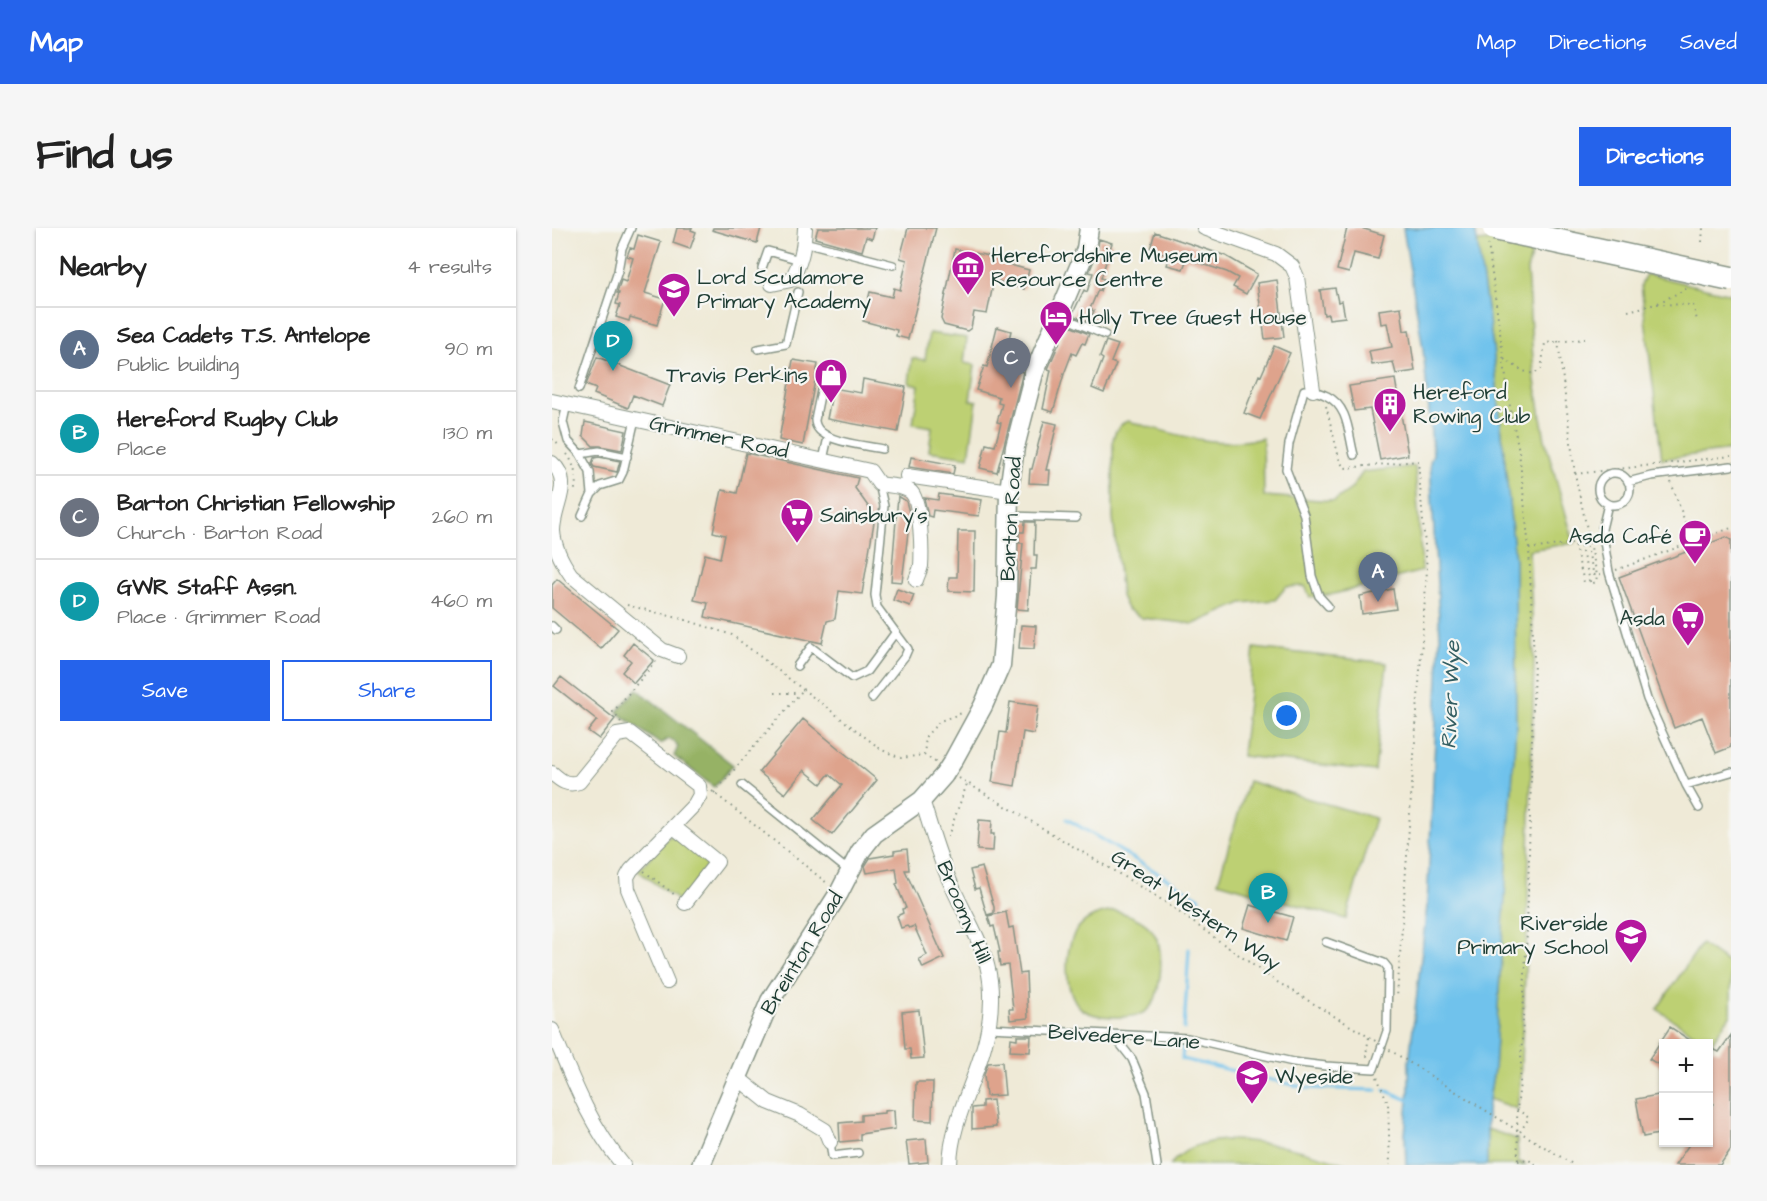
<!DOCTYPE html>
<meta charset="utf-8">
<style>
:root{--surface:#fff;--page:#f6f6f6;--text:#222;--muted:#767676;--line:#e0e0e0;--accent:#2563eb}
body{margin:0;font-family:"Architects Daughter",sans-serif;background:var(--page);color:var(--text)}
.controls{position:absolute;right:18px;bottom:18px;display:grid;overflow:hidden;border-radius:0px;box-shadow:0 2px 4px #0004}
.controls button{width:54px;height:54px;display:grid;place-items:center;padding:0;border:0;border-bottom:2px solid var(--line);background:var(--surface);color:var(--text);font:30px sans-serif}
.you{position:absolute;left:735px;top:488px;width:21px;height:21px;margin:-15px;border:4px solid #fff;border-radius:50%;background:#1a73e8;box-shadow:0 0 0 9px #1a73e833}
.badge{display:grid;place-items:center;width:39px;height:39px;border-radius:50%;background:var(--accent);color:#fff;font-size:20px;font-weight:700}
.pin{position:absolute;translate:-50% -50px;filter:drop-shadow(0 2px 3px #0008)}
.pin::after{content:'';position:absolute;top:32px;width:21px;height:18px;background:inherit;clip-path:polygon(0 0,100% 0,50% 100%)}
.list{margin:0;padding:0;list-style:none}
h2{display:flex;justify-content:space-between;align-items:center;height:78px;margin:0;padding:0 24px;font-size:26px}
h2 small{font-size:20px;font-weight:400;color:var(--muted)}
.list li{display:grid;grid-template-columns:39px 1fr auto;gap:18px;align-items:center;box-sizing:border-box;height:84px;padding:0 24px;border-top:2px solid var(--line)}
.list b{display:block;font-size:22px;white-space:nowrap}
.list p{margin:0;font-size:20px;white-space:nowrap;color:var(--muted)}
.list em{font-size:20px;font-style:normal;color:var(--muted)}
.actions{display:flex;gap:12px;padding:18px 24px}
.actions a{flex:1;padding:14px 0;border:2px solid var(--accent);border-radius:0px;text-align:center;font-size:21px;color:var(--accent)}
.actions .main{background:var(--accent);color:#fff}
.map{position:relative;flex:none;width:1179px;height:937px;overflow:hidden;border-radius:0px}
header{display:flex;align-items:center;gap:36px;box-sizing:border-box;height:84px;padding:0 30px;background:var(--accent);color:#fff}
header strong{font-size:28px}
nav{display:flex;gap:33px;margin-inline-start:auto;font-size:21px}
.intro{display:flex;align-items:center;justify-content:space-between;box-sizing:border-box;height:144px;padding:0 36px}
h1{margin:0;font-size:42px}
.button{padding:15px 27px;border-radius:0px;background:var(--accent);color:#fff;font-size:21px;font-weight:700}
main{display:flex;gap:36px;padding:0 36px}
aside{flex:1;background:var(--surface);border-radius:0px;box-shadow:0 2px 4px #0004}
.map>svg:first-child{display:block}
.green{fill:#bdd073;stroke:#6e8654;stroke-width:1.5}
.forest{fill:#96b265;stroke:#5a784c;stroke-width:1.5}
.water{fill:#70c2ec;stroke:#488090;stroke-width:1.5}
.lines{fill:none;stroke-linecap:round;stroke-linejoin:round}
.stream{stroke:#70c2ec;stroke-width:3}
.building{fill:#dea38c}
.lane-casing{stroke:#879486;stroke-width:10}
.street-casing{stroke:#879486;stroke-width:16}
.secondary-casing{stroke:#879486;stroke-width:21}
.path{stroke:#879486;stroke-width:2;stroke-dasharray:1.5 4.5;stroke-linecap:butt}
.lane{stroke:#fff;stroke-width:7}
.street{stroke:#fff;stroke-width:14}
.secondary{stroke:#fff;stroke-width:18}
.secondary-bridge-casing{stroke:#879486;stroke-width:21;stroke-linecap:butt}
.highway-bridge-casing{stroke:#879486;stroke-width:27;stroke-linecap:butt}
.path-bridge{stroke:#879486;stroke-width:2;stroke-dasharray:1.5 4.5;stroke-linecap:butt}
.secondary-bridge{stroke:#fff;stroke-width:18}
.highway-bridge{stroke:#fff;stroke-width:24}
.labels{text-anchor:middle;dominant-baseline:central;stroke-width:4.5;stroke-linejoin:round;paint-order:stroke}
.poi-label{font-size:21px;fill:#1f3d34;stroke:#f6f6f2;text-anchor:start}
.street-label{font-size:21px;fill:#1f3d34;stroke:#f6f6f2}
.water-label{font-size:22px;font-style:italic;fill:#335e62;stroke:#f6f6f2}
</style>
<header>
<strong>Map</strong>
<nav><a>Map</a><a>Directions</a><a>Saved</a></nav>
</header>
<div class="intro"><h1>Find us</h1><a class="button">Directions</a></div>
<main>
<aside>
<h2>Nearby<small>4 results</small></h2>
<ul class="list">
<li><span class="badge" style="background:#5c6f8a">A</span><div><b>Sea Cadets T.S. Antelope</b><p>Public building</p></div><em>90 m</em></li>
<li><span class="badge" style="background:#0f9aa8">B</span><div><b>Hereford Rugby Club</b><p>Place</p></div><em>130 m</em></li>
<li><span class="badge" style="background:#6b7280">C</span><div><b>Barton Christian Fellowship</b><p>Church · Barton Road</p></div><em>260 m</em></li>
<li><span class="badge" style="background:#0f9aa8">D</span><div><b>GWR Staff Assn.</b><p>Place · Grimmer Road</p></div><em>460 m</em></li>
</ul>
<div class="actions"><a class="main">Save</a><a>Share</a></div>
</aside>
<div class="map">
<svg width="1179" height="937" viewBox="0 0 1179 937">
<rect width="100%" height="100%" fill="#f6f6f2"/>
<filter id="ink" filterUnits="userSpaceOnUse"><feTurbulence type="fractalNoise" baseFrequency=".0167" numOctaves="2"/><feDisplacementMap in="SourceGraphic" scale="12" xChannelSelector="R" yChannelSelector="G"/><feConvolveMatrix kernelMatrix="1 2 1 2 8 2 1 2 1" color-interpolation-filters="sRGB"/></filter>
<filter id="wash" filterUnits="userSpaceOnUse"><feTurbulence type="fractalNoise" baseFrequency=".008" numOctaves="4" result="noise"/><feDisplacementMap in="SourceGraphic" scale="24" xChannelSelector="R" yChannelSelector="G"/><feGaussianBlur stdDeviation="1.35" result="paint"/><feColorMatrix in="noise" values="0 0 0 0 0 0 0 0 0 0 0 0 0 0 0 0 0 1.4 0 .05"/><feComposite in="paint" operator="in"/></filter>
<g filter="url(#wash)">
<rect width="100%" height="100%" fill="#efead7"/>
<path class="green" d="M936 13 981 21 975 42 982 147 993 212 1022 315 977 322 982 432 975 702 968 855 965 881 937 871 942 841 964 495 963 332 941 119 925 14Z
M1094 46 1179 66V222L1110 231 1089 57Z
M377 105 415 110 412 135 423 137 418 172 425 173 417 229 377 223 380 199 361 196 367 157 357 155 360 130 373 132Z
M576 193C623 206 662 221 711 210L712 268 782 273 799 261 811 244 863 238 870 343 782 366 758 369 753 358 734 359 723 372 690 375 642 396 590 390 575 381 569 368 561 289V212C563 202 567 196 576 193Z
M702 420 835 435 823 543 690 528Z
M696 553 823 590 794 691 666 654Z
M122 608 153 631 155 638 128 674 86 643 116 609Z
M563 683C602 692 612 710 608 749 606 759 605 772 598 779 591 788 580 788 569 789 557 789 544 789 533 783 511 771 511 722 524 703 533 689 548 685 563 683Z
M1149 716 1179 737V786L1158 817 1105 781Z
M935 901 965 911 966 933 974 937H935Z
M675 912C717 912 757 924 797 937H618C633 919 652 913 675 912Z"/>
<path class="forest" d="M85 461 181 537 162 559 122 528 126 519 122 513 116 511 108 516 65 484Z"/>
<path class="water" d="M851 0H923L941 119 963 332 964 495 942 841 935 883V937H854L853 906 857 862V834L875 678 888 408 878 234 881 226 871 121Z"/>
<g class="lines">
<path class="stream" d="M515 591 648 670
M632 801 637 721
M631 819 630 831 755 860 825 862
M833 862 859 873"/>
</g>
<g id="blocks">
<path class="building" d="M125 0H140L139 2 144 4 138 21 121 15Z
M161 0H209L205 15 160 2Z
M266 0H323L320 11 314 9 310 23 263 10Z
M356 0H384L356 111 344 108 345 102 311 93 318 64 340 69 342 60 348 62 355 32 348 30Z
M795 0H809L832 7 826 31 802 25 797 45 785 42Z
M603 4 674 28 705 46 694 66 681 59 686 50 675 44 635 31 631 41 615 37 618 28 598 21Z
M86 7 109 14 93 65 113 71 105 97 78 89 77 93 64 89 68 77 64 76 67 65H65L69 52 74 54 81 30 75 28 78 20 82 21Z
M547 11 560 15 549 50 552 51 548 63 546 62 538 81 542 83 540 87 544 88 541 96 520 87 532 62 535 64 541 45 537 44 545 25Z
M403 21 452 31 451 35 477 42 472 61 442 52 435 86 422 84 419 100 415 103 392 97 389 91Z
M725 52 732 109 713 111 705 55Z
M783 60 786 74 790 73 793 89 777 91 776 86 772 87 768 62Z
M849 79 852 103 857 102 863 143 844 146 841 134 820 137 817 123 840 119 835 95 829 96 827 82Z
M515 97 537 106 533 116 530 115 524 127 520 125 512 146 501 184 491 181 499 142 496 141Z
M445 99 459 103 450 138 471 144 445 244 428 240 434 216 443 218 449 195 445 194 450 176 446 175 447 169 424 162 432 138 435 139Z
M554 113 566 117 559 134 564 136 552 165 540 160 551 131 548 129Z
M722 118 738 125 708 191 692 185 707 147 709 148Z
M45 129 118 157 110 178 81 167 76 180 42 166 44 161 34 157Z
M241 132 266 136 251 217 227 212Z
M311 151 354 159 346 204 275 191 281 160 309 165Z
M843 151 856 227 828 232 818 181 802 183 797 158Z
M492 193 505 196 494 242H498L497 256 477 255 478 241H480Z
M33 194 74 203 70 222 48 218H41L31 208Z
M194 225 306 250 303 260 323 288 310 366 287 363 283 391 275 393 270 415 153 389 156 375 142 372 153 326 168 330 173 307 161 304 170 262 185 265Z
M47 229 68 233 65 244 42 239 40 236 42 230Z
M359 229 403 237 401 246 357 239Z
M387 266 430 272 427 288 381 282 380 289 376 288 372 270 386 272Z
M346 268 354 273 358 288 350 354 339 353Z
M473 294H483L482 327H485L484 341H479L476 382 465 381 471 315H467V304H472Z
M406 303H423L422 364 396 363 397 349H405Z
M1174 309 1179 312V519L1164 525 1150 489 1122 500 1067 349Z
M5 351 66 401 49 421 0 380V357Z
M345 361 362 367 358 378 341 372Z
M841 361 844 381 810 386 808 368Z
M469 397 484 398 482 421 467 420Z
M81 415 102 432 82 455 70 444 79 433 72 427Z
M9 449 63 491 47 511 36 503 45 492 2 458Z
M458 474 486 478 482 506 471 504 463 558 440 554 448 504 454 505Z
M251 491 325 552 280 607 261 592 290 557 277 546 269 556 252 542 233 566 207 544Z
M427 592 440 593 439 606H442L441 623 425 622Z
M355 621 357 642H353L392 730 371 740 367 731 375 727 362 698 357 700 355 698 349 700 345 688 351 685 350 681 354 680 344 656 346 655 344 640 315 645 313 638 318 630 342 626V623Z
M430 639 442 679V685L435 687 427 660 423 661 418 642Z
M698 677 741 689 734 713 691 700Z
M454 684 457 700 461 699 468 746 474 745 476 790 458 792 457 781H461L456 737 448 738 446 724H448L442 698 439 699 436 688Z
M367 782 372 830 359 831 358 821H353L350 784Z
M1118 799 1144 816H1112V840L1097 831Z
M1179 807V921L1168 937H1123L1138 915H1156V885L1162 876 1156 871V828L1161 821 1167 824Z
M465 808H479L478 824 458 823 459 810 465 811Z
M450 834 453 867 434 868 432 846 436 835Z
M364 854H381L380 893 363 892Z
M1112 866V905L1091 909 1084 871Z
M441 872 444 899 420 901V880L430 879V873Z
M342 882 343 901 308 906V912L288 914 287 895 309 893V887L332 885V883Z
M374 911 376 934 357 936 354 913Z"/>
</g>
</g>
<g filter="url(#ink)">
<use href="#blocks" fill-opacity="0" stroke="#879486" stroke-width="1.5"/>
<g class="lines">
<g class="lane-casing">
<path id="lane" d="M252 14 341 37
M210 40 216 23 248 32
M506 87 553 107
M206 121 234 116 246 64
M272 148 263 192C263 214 312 217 330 221
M27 161 66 43 70 20 79 0
M15 176 11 194 16 213 28 226 38 244 40 266 30 288
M28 226 47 223 75 229
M271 232 276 209
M1046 261a16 16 0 1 1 32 0a16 16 0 1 1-32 0Z
M1076 254 1099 248 1179 238
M40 266 48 258 67 252 71 244 83 191
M1056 276 1050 301 1057 344 1095 471 1134 557 1147 580
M458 288 524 290
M776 378 767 368 760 348 752 287 734 241 737 216 752 162C761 162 766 164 775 168 797 179 796 205 802 227
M0 398 4 402
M245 438 259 419 300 450 315 443 343 405
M320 470 353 428 356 421 325 379 323 367 332 278 327 256
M190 557 298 644
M1134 557 1179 544
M437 800 636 810 741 834 774 838 822 841 835 803 836 740 832 735 774 714
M561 807 580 831 594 865 605 937
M278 914 280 928 306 925"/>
</g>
<g class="street-casing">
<path id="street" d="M652 0 724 26 740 38 745 49 761 162
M220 56 239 52C249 35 252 20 253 0
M0 173 318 243 327 256C336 258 351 257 359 264 369 273 370 324 369 338 368 343 365 348 364 352
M0 235C22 254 1 278 1 303 2 319 10 334 19 347L110 422 126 428
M355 248 457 263
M0 545C9 553 15 558 27 554L65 507 78 505 147 558 148 567 143 576 79 642 75 649 76 661 115 754
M370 572C379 600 387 631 400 658 424 711 448 738 436 801 428 848 399 888 398 937
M122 599 165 634 133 675
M0 802C20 850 37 896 71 937
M186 850 216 874 248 887 273 902 278 914"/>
</g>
<g class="secondary-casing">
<path id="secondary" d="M401 533 431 478 449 437 455 368 457 263 463 219 482 145 529 34 534 21 537 0
M149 937 218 773 287 665 308 624 322 606 370 572 392 547"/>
</g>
<path class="path" d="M1150 14 1151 0
M936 16 958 179 967 223 977 321 982 432 975 702 968 855 965 881 966 937
M1106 75 1136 60
M1076 83 1104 76 1141 77 1145 92
M1006 113 1023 246 1045 347 1044 354 1039 356 1038 352
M952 131 971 143 982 146 989 141 993 115 1033 111
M774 178 788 234 793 240 866 233 875 342 845 770
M0 211 9 219
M15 226C23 237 26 251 22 265
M1023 246 1179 228
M1119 254 1140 314
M977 321 1022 315 1032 354 1038 352 1027 314 1033 312 1042 347 1049 346
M1064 342 1179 300
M75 377 134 392 180 407 330 522 349 530 372 527 385 535
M223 465H247
M69 494 61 484 105 432
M372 527 374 508 388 493 410 485
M407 550 607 670 722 752 817 809 814 826 816 830
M160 563 275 655
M162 565 250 463
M395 608H396L415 556
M92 643 123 667
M825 849 836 875 838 937
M965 881 977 890 968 904 1022 937
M966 933 975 931 985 937"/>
<use href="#lane" class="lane"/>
<use href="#street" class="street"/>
<use href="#secondary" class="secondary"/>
<g class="secondary-bridge-casing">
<path id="secondary-bridge" d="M392 547 401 533"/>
</g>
<g class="highway-bridge-casing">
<path id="highway-bridge" d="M943 0 1179 51"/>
</g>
<path class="path-bridge" d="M817 809 968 904"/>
<use href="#secondary-bridge" class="secondary-bridge"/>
<use href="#highway-bridge" class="highway-bridge"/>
</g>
</g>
<defs>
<g id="museum-pin" transform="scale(1.725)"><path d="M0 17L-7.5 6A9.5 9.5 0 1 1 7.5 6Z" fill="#b5179e" stroke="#f6f6f2"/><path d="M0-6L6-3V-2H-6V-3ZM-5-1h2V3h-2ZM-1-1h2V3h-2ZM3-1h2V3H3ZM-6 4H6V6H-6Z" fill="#fff"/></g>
<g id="school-pin" transform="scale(1.725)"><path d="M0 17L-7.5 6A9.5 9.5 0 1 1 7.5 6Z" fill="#b5179e" stroke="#f6f6f2"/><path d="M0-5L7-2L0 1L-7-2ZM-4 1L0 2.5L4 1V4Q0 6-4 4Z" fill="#fff"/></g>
<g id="hotel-pin" transform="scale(1.725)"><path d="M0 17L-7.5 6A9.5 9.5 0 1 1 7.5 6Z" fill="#b5179e" stroke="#f6f6f2"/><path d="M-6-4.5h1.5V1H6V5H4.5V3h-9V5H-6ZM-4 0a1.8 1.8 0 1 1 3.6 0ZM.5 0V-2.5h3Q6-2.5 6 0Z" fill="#fff"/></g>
<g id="shop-pin" transform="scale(1.725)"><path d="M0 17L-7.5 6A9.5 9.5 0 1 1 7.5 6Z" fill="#b5179e" stroke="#f6f6f2"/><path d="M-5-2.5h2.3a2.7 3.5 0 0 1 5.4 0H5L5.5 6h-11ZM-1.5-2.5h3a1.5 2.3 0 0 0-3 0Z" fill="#fff"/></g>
<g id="building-pin" transform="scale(1.725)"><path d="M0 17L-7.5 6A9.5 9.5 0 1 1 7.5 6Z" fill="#b5179e" stroke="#f6f6f2"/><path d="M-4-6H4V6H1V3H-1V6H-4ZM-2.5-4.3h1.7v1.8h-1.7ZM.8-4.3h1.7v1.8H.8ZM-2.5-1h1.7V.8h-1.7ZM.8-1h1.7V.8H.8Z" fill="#fff"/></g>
<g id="supermarket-pin" transform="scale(1.725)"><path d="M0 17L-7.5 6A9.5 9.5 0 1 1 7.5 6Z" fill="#b5179e" stroke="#f6f6f2"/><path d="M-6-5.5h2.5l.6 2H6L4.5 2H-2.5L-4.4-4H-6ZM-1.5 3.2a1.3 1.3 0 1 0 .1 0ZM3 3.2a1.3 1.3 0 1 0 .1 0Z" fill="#fff"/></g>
<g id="cafe-pin" transform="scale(1.725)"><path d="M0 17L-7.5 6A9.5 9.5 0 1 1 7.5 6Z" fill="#b5179e" stroke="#f6f6f2"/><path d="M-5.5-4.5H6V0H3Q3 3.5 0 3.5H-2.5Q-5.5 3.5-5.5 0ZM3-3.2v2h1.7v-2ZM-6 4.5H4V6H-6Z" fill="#fff"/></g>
</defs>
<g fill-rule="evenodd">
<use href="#museum-pin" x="416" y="39"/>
<use href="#school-pin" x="122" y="61"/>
<use href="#hotel-pin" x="504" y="89"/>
<use href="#shop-pin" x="279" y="147"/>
<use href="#building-pin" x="838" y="176"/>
<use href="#supermarket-pin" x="245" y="287"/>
<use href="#cafe-pin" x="1143" y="308"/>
<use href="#supermarket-pin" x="1136" y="390"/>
<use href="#school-pin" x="1079" y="707"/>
<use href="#school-pin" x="700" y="848"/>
</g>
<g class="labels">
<g class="poi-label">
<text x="439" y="27">Herefordshire Museum<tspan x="439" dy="24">Resource Centre</tspan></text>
<text x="145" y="49">Lord Scudamore<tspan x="145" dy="24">Primary Academy</tspan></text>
<text x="527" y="89">Holly Tree Guest House</text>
<text x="256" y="147" text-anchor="end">Travis Perkins</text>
<text x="861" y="164">Hereford<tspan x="861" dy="24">Rowing Club</tspan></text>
<text x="268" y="287">Sainsbury's</text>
<text x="1120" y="308" text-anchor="end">Asda Café</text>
<text x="1113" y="390" text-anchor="end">Asda</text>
<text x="1056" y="695" text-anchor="end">Riverside<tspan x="1056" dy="24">Primary School</tspan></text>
<text x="723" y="848">Wyeside</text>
</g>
<g class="street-label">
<text transform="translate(167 209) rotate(12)">Grimmer Road</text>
<text transform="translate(459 291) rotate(-87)">Barton Road</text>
<text transform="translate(644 682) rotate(34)">Great Western Way</text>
<text transform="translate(412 684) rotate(67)">Broomy Hill</text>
<text transform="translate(250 725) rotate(-59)">Breinton Road</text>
<text transform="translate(572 809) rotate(4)">Belvedere Lane</text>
</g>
<g class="water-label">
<text transform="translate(899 467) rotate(-88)">River Wye</text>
</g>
</g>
</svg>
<div class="controls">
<button>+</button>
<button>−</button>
</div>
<div class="you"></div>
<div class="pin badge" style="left:826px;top:374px;background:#5c6f8a">A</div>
<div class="pin badge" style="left:716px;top:695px;background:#0f9aa8">B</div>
<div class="pin badge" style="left:459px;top:160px;background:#6b7280">C</div>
<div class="pin badge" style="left:61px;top:143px;background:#0f9aa8">D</div>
</div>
</main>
